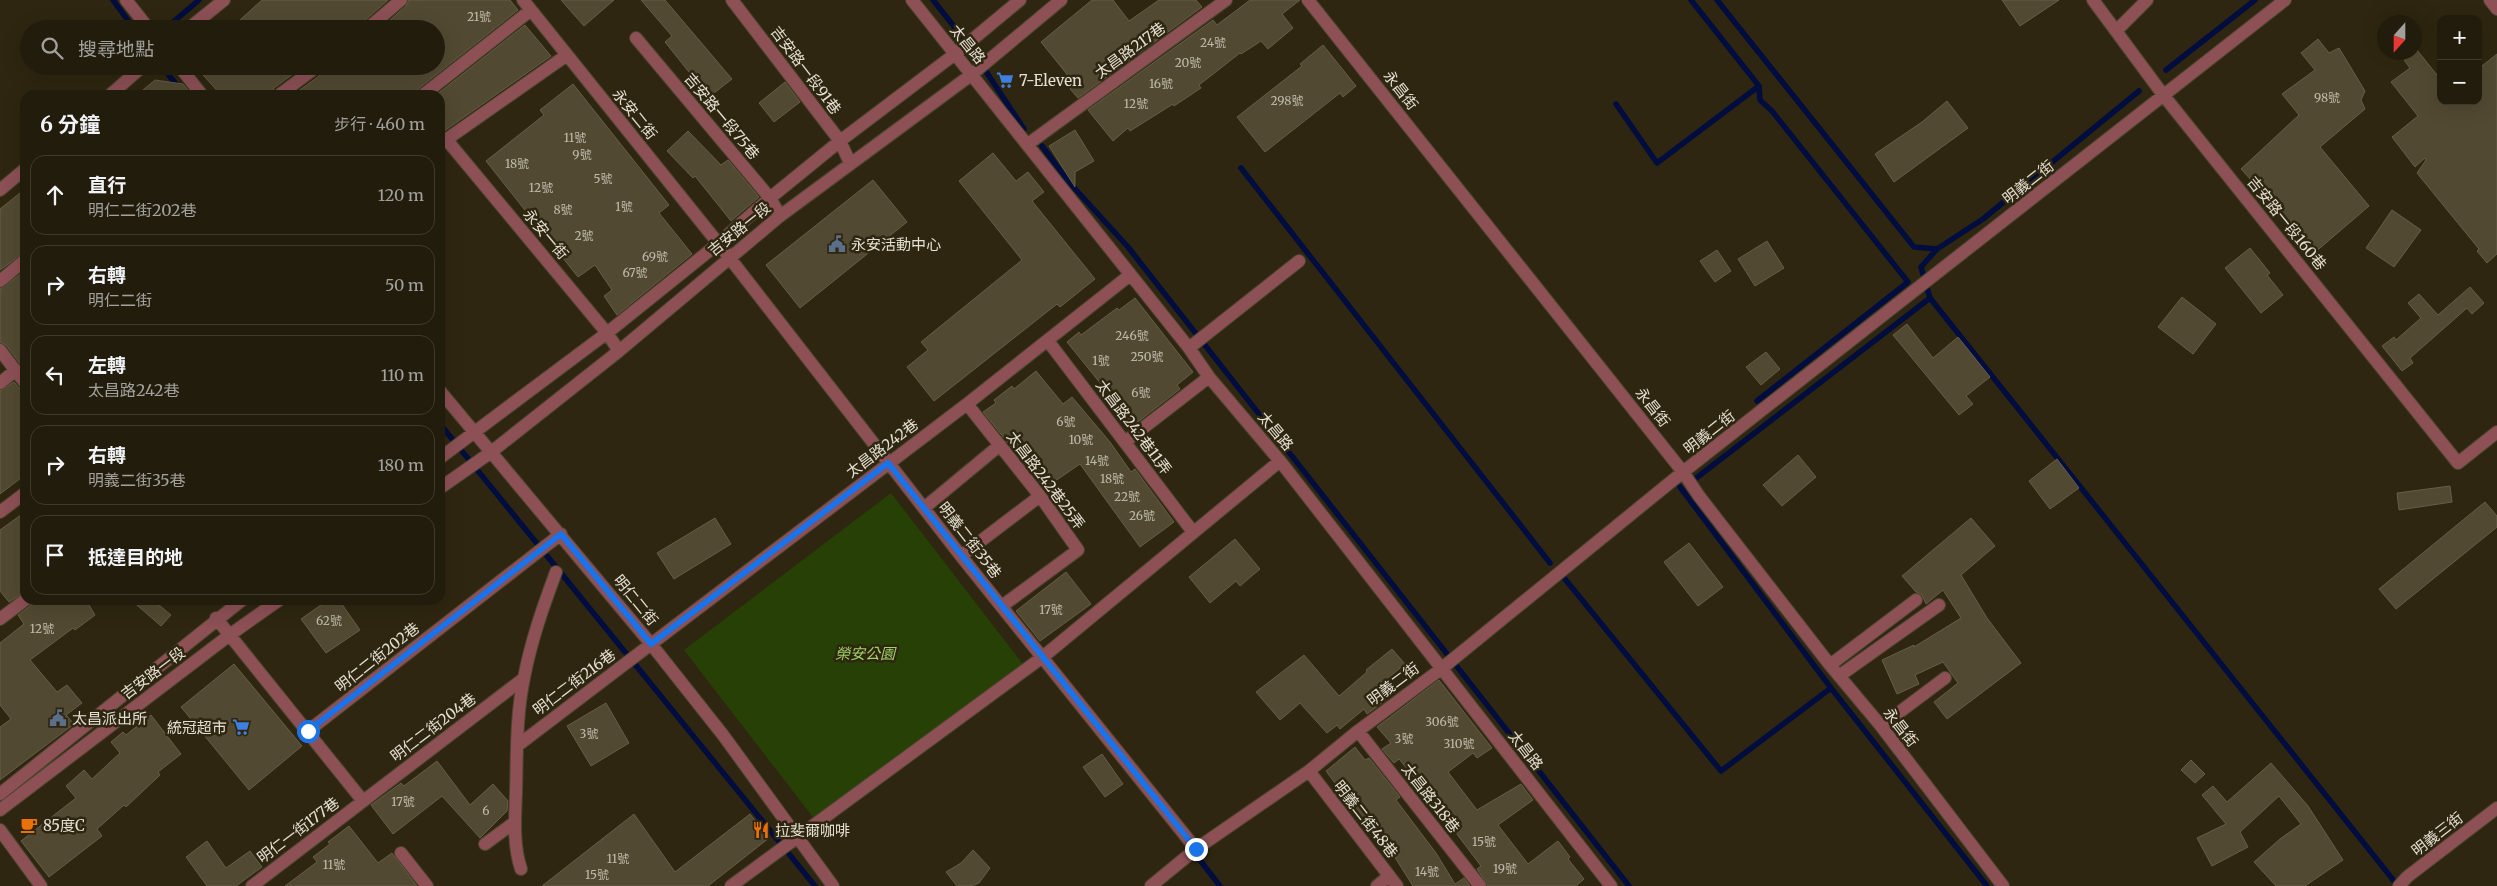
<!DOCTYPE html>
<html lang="zh-TW">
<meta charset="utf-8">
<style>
:root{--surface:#221c0c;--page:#2e291a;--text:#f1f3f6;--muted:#a2a19d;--line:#3f3a2d}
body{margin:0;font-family:Merriweather,"Noto Sans TC",serif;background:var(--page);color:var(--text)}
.controls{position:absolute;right:15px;top:15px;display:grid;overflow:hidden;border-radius:10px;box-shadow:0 5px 20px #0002}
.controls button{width:45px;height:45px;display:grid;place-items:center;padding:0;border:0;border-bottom:1px solid var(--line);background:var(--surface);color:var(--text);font:25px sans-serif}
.compass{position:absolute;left:2377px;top:15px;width:45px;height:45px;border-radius:50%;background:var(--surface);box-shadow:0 5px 20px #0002;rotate:201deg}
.stop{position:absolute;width:15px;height:15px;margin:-11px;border:4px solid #1a73e8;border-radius:50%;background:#fff}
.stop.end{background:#1a73e8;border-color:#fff;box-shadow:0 1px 5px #0008}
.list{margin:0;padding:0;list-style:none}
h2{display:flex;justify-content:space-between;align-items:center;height:65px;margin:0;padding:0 20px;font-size:21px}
h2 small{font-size:16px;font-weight:400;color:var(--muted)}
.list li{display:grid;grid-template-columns:32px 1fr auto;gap:15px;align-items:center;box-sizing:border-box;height:80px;margin:0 10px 10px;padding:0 10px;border:1px solid var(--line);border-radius:15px}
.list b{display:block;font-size:19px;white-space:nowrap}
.list p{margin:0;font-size:16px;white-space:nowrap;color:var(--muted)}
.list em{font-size:16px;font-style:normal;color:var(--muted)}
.icon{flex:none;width:28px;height:28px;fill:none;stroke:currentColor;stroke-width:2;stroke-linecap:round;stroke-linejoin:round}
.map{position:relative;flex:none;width:2497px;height:886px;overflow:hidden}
.search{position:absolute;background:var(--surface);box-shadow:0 5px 20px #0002;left:20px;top:20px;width:425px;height:55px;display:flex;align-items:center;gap:12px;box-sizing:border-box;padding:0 18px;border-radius:28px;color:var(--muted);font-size:19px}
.panel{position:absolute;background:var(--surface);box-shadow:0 5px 20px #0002;left:20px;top:90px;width:425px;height:515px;border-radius:15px}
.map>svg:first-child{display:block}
.green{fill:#274005}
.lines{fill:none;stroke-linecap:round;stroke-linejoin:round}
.stream{stroke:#000d3e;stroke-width:5.5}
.building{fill:#524932;stroke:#675e47}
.minor-casing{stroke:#4b442f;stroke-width:14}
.minor{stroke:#8c5055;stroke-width:12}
.route{stroke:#1a73e8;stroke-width:6}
.labels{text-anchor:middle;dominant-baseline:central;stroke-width:5;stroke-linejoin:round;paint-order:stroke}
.number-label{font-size:12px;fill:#c0baaa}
.street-label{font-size:15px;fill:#e4dfd2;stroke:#2e2610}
.poi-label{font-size:15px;fill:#e4dfd2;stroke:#2e2610;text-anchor:start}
.park-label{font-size:15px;font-style:italic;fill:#9dd366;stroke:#2e2610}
</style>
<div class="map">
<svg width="2497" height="886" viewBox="0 0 2497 886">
<rect width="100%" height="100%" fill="#2e2610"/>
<path class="green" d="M891 493 1029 672 819 825 684 650Z"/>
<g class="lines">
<path class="stream" d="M113 0 134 29
M933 0 968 44 1024 129
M1691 0 1759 86 1760 100 1772 111 1908 282 1757 401
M1717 0 1914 247 1937 249
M165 29 199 0
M162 66 184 95
M2166 70 2255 0
M2139 91 1983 219 1937 249 1921 267 1930 298 2398 886
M1616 104 1657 163 1759 86
M1042 146 1068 181 1128 247 1629 886
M1241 168 1550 563
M440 424 815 886
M1695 479 1930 298
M1680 487 1831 688 1987 886
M1565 579 1721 771 1831 688
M1192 850 1220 886"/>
</g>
<path class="building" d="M262 0H388L362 23 359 29H230Z
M409 0H510L518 10 418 89 415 95H293L323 73 326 66H436V29H380L406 6Z
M561 0H614L584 26Z
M641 0H665L732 79 709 97 665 42 672 36Z
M1092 0H1113L1129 21 1159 0H1196L1202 7 1078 98 1070 89 1074 85 1066 73 1041 42Z
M1250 0H1300L1282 14 1293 28 1268 49 1261 41 1241 54 1240 53 1199 85 1201 88 1174 106 1173 104 1130 131 1128 128 1113 141 1088 110 1213 20 1217 25Z
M2002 0H2059L2020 26Z
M525 25 551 56 440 134V95H436Z
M2318 39 2329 53 2339 48 2365 91 2361 100 2365 109 2320 147 2369 206 2313 254 2278 213 2280 211 2241 169 2299 115 2282 94 2315 70 2301 53Z
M1323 45 1356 86 1343 97 1340 93 1265 152 1237 117 1302 66 1300 64Z
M2417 50 2441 80V101H2478V69L2497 54V254L2487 263 2477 251 2479 249 2417 173 2426 160 2425 158 2415 167 2392 137 2418 116 2391 82 2410 68 2404 60Z
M195 66H304L274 88 271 95H221Z
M155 80 183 84 192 95H137Z
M785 82 800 102 774 122 759 103Z
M573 84 669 205 659 213 692 254 617 315 604 296 612 290 595 265 578 277 486 161 544 115 540 110Z
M1947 101 1968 128 1894 182 1875 154 1922 122Z
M1075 130 1094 161 1075 172V187L1049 146Z
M688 131 721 165 728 160 759 197 731 221 695 176 693 178 667 151Z
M993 153 1016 181 1028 172 1044 192 1032 201 1095 279 1060 307 1057 304 934 401 907 367 928 350 921 342 1022 260 959 181Z
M873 180 907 222 800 308 766 265Z
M25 189V252L0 270V209Z
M2392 210 2421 230 2394 267 2366 248Z
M1767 241 1784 268 1755 286 1738 259Z
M2250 248 2270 273 2267 275 2283 295 2261 313 2225 268Z
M1717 250 1731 271 1715 282 1700 261Z
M25 271V370L6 345 0 342V289Z
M2470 287 2484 303 2472 314 2467 308 2410 358 2413 363 2402 371 2382 346 2394 337 2396 340 2421 318 2408 303 2419 294 2438 315Z
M2182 297 2216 324 2193 354 2158 327Z
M1135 298 1193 372 1177 385 1180 389 1134 425 1067 342 1079 332 1081 335 1117 308 1119 310Z
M1907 324 1933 358 1958 337 1990 377 1966 396 1973 404 1959 415 1893 335Z
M1766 352 1780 369 1761 385 1746 367Z
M1036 371 1063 404 1072 397 1110 442 1131 472 1135 469 1174 522 1140 547 1080 464 1045 488 983 412 996 403 994 400 1012 386 1014 389Z
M14 382 19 388 25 391V475L0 494V391Z
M1798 455 1816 477 1782 506 1763 485Z
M2057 459 2079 488 2050 509 2029 481Z
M2450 486 2452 502 2399 510 2397 493Z
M2485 502 2497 516V527L2396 609 2379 589Z
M25 512V592L9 602 0 591V530Z
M715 518 731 544 674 579 657 553Z
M1971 518 1995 546 1961 575 1987 618 2021 663 1947 719 1934 702 1958 683 1943 662 1915 675 1919 684 1897 694 1882 660 1914 645V647L1961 618 1943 590 1926 604 1922 595 1916 592 1902 576Z
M1235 539 1260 569 1240 586 1236 581 1210 603 1189 577Z
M1689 543 1723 587 1698 606 1664 562Z
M1066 572 1091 604 1040 641 1016 611Z
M33 600H86L95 615 75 630 73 628 30 660 57 692 67 685 82 703 66 715 74 724 0 780V727L11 719 0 705V643L24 624 18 615 30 606Z
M131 600H153L171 615 161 626Z
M328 600H339L360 630 326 653 301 619Z
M1392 649 1405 664 1376 688 1386 700 1367 714 1364 709 1340 729 1337 725 1327 733 1300 703 1280 720 1256 692 1304 655 1339 696 1367 672 1366 670Z
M234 664 302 746 249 790 181 707Z
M1439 680 1492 748 1477 758 1473 753 1448 772 1477 810 1521 784 1533 800 1498 825 1528 864 1558 841 1570 857 1568 859 1584 879 1576 886H1488L1477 869 1481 866 1453 829 1455 827 1399 759 1394 763 1382 749 1391 743 1377 727Z
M606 703 629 743 591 766 567 726Z
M151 715 181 754 158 772 160 775 126 807 124 805 97 829 102 836 49 877 21 841 76 798 66 786 84 770 92 779 120 753 111 742 123 732 126 735Z
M1355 747 1365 760 1369 758 1400 797 1396 800 1436 853 1455 884 1464 878 1470 886H1413L1394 856 1391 858 1326 771Z
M1102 754 1123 784 1105 797 1083 767Z
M2191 760 2205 774 2195 783 2181 770Z
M437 761 470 805 493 784 508 801 507 811 480 838 442 796 393 834 371 805 401 783 404 786Z
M2271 763 2308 806 2343 860 2305 886H2276L2254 862 2280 839 2301 824 2279 796 2240 832 2248 847 2212 866 2197 838 2226 824 2202 795 2213 786 2227 802Z
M634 814 675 872 750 814 769 838 708 886H542Z
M349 826 378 863 392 853 417 886H285L317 862 313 857 330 844 328 842Z
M207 841 226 868 250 851 262 867 236 886H207L186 857Z
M973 850 990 868 979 883 971 886H957L946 872 961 863Z"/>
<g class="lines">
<g class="minor-casing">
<path id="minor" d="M126 0 149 29
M523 0 718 243 961 556 1196 849
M732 0 840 141 850 163
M912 0 1189 348 1209 377 1280 461 1611 886
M1308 0 1683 472 1699 496 1830 665 1881 726 2003 886
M2093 0 2164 96 2458 463 2497 432
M2490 0 2497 9
M188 29 224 0
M367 29 401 0
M2117 30 2147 0
M636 38 770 198 780 216
M179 66 202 95
M110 95 143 66
M279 95 318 66
M423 95 531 10
M446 139 607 333 619 351
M440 144 567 55
M1028 144 1226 0
M0 190 25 169
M0 281 25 260
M1048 341 1193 532
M1189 348 1299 261
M0 350 25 383
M0 383 16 370
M440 391 651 644 723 735 833 886
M967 404 1040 496 1078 550 1002 606
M1125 442 1209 377
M440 458 607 333 714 247 770 198 840 141 955 54 1020 0
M440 488 490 453 619 351 780 216 971 75 1061 0
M924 508 1000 445
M0 512 25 493
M961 556 1040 496
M216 618 363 801
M0 619 25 600
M1830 665 1916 600
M1839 676 1939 605
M1881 726 1945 678
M308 731 561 534
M1358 731 1480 886
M517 746 967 404 1130 275
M1309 771 1397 886
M0 794 242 600
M0 810 231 634 279 600
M0 830 41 886
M485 844 515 822
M401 853 427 886
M521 869C513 845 515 818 516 793 517 755 516 715 524 678 531 641 543 607 556 572
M252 886 523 679
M731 886 1044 656 1280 461
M1151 886 1196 849 1309 771 1358 731 1441 669 1683 472 2285 0
M1377 886 1389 876
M2399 886 2407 877 2497 808"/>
</g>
<use href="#minor" class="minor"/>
</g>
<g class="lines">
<path class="route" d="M308 731 561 534 651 644 888 463 1196 849"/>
</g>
<defs>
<g id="supermarket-bare" transform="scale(1.35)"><path d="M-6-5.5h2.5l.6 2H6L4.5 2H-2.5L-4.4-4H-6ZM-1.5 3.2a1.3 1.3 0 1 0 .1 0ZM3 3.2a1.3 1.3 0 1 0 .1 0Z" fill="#3f7fe0" stroke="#2e2610" stroke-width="2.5" paint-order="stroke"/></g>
<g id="civic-bare" transform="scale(1.35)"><path d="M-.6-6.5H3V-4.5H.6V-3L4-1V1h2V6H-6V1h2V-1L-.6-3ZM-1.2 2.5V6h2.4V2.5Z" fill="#5c6f8a" stroke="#2e2610" stroke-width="2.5" paint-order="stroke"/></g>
<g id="cafe-bare" transform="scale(1.35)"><path d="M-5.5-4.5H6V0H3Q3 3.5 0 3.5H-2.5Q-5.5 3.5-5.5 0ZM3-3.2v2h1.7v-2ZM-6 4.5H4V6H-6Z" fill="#e8710a" stroke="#2e2610" stroke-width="2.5" paint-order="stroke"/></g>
<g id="restaurant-bare" transform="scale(1.35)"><path d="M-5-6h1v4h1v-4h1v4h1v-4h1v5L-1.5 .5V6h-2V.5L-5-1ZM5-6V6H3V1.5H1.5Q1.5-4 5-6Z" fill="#e8710a" stroke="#2e2610" stroke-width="2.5" paint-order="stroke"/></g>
</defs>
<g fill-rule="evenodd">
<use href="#supermarket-bare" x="1005" y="80"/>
<use href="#civic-bare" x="837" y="244"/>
<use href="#civic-bare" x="58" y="718"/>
<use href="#supermarket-bare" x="241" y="727"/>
<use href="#cafe-bare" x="29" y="825"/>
<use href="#restaurant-bare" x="761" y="830"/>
</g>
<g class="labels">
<g class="number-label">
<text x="479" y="16">21號</text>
<text x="1213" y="42">24號</text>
<text x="1188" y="62">20號</text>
<text x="1161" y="83">16號</text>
<text x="2327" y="97">98號</text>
<text x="1287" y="100">298號</text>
<text x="1136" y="103">12號</text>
<text x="575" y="137">11號</text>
<text x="582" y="154">9號</text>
<text x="517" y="163">18號</text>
<text x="603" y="178">5號</text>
<text x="541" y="187">12號</text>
<text x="624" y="206">1號</text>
<text x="563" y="209">8號</text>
<text x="584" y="235">2號</text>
<text x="655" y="256">69號</text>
<text x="635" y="272">67號</text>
<text x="1132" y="335">246號</text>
<text x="1147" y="356">250號</text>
<text x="1101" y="360">1號</text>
<text x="1141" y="392">6號</text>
<text x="1066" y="421">6號</text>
<text x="1081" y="439">10號</text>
<text x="1097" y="460">14號</text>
<text x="1112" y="478">18號</text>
<text x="1127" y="496">22號</text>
<text x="1142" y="515">26號</text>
<text x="1051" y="609">17號</text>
<text x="329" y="620">62號</text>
<text x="42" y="628">12號</text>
<text x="1442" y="721">306號</text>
<text x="589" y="733">3號</text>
<text x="1404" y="738">3號</text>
<text x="1459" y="743">310號</text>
<text x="403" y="801">17號</text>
<text x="486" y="810">6</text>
<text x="1484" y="841">15號</text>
<text x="618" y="858">11號</text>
<text x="334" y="864">11號</text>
<text x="1505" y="868">19號</text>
<text x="1427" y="871">14號</text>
<text x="597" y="874">15號</text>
</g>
<g class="street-label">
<text transform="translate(968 44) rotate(51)">太昌路</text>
<text transform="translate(1130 50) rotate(-36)">太昌路217巷</text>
<text transform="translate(806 70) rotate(53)">吉安路一段91巷</text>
<text transform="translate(1401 90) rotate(52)">永昌街</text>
<text transform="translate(635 114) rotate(51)">永安二街</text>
<text transform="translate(722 116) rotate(50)">吉安路一段75巷</text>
<text transform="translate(2028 182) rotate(-38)">明義二街</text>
<text transform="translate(2287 223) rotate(51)">吉安路一段160巷</text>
<text transform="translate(739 229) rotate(-39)">吉安路一段</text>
<text transform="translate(546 234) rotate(50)">永安一街</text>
<text transform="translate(1653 407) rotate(52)">永昌街</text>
<text transform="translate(1134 427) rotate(53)">太昌路242巷11弄</text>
<text transform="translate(1276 431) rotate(50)">太昌路</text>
<text transform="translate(1709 432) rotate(-38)">明義二街</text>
<text transform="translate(882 448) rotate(-37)">太昌路242巷</text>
<text transform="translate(1046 480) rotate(53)">太昌路242巷25弄</text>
<text transform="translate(970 540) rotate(52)">明義二街35巷</text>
<text transform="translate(636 600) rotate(51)">明仁二街</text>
<text transform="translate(377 657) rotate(-38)">明仁二街202巷</text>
<text transform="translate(153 673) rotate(-37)">吉安路一段</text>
<text transform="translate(574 682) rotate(-37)">明仁二街216巷</text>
<text transform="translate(1393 684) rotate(-37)">明義二街</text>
<text transform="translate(433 727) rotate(-37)">明仁二街204巷</text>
<text transform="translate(1901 727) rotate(52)">永昌街</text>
<text transform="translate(1526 750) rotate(52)">太昌路</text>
<text transform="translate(1431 798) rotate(52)">太昌路318巷</text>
<text transform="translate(1366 819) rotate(52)">明義二街48巷</text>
<text transform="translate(298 830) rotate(-37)">明仁一街177巷</text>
<text transform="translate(2437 834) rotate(-38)">明義三街</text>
</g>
<g class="poi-label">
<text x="1019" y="80">7-Eleven</text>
<text x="851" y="244">永安活動中心</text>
<text x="72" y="718">太昌派出所</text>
<text x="227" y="727" text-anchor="end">統冠超市</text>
<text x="43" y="825">85度C</text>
<text x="775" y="830">拉斐爾咖啡</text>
</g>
<g class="park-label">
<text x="865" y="653">榮安公園</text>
</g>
</g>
</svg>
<div class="controls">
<button>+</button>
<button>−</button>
</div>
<svg class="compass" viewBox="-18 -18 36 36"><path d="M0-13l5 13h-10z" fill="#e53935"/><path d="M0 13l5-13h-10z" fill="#a2a19d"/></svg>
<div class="stop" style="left:308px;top:731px"></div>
<div class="stop end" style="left:1196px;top:849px"></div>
<div class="search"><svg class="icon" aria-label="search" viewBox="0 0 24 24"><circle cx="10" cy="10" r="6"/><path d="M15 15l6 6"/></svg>搜尋地點</div>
<section class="panel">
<h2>6 分鐘<small>步行 · 460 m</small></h2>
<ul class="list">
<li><svg class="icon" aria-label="ahead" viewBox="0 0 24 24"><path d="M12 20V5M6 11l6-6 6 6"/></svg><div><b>直行</b><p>明仁二街202巷</p></div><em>120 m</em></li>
<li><svg class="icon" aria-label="right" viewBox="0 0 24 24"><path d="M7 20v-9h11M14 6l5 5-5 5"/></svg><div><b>右轉</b><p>明仁二街</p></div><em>50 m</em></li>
<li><svg class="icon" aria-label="left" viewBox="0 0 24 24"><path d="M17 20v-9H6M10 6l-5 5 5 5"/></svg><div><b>左轉</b><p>太昌路242巷</p></div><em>110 m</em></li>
<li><svg class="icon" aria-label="right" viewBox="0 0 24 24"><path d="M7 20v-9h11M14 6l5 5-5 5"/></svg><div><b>右轉</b><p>明義二街35巷</p></div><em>180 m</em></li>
<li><svg class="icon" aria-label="arrive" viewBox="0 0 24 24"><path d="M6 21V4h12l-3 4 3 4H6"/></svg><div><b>抵達目的地</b></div></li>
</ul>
</section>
</div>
